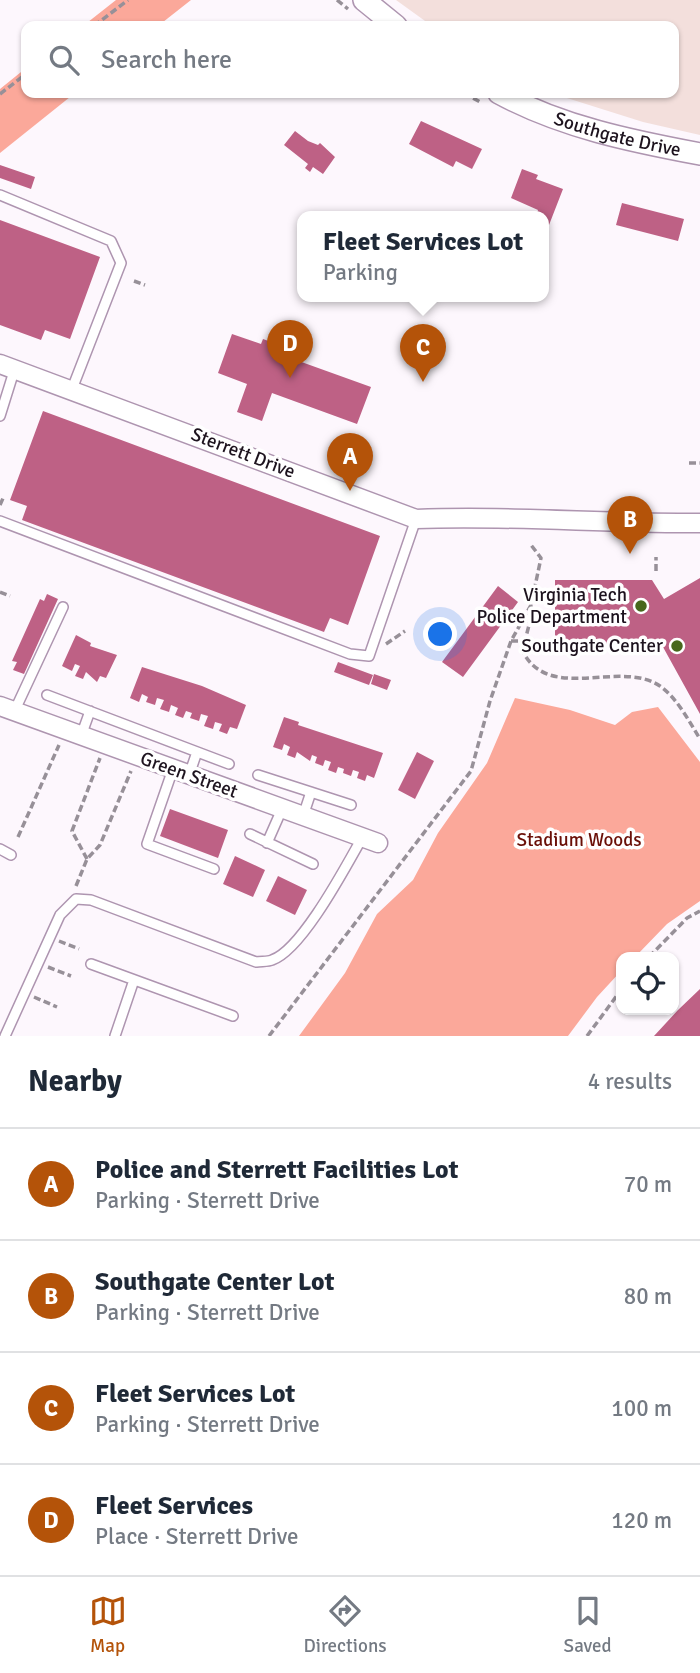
<!DOCTYPE html>
<meta charset="utf-8">
<style>
:root{--surface:#fff;--page:#f2f2f3;--text:#1f2937;--muted:#747a83;--line:#e0e1e3;--accent:#b45309}
body{margin:0;font-family:Signika,sans-serif;background:var(--page);color:var(--text)}
.controls{position:absolute;right:21px;bottom:21px;display:grid;overflow:hidden;border-radius:14px;box-shadow:0 2px 5px #0004}
.controls button{width:63px;height:63px;display:grid;place-items:center;padding:0;border:0;border-bottom:2px solid var(--line);background:var(--surface);color:var(--text);font:35px sans-serif}
.you{position:absolute;left:441px;top:635px;width:24px;height:24px;margin:-18px;border:5px solid #fff;border-radius:50%;background:#1a73e8;box-shadow:0 0 0 10px #1a73e833}
.badge{display:grid;place-items:center;width:46px;height:46px;border-radius:50%;background:var(--accent);color:#fff;font-size:23px;font-weight:700}
.pin{position:absolute;translate:-50% -58px;filter:drop-shadow(0 2px 4px #0008)}
.pin::after{content:'';position:absolute;top:37px;width:24px;height:21px;background:inherit;clip-path:polygon(0 0,100% 0,50% 100%)}
.popup{position:absolute;left:297px;top:211px;width:252px;height:91px;box-sizing:border-box;display:grid;place-content:center;border-radius:14px;background:var(--surface);filter:drop-shadow(0 2px 5px #0005);font-size:23px;white-space:nowrap;color:var(--muted)}
.popup b{font-size:26px;color:var(--text)}
.popup::after{content:'';position:absolute;left:50%;top:100%;margin-left:-14px;border:14px solid transparent;border-top-color:var(--surface)}
.list{margin:0;padding:0;list-style:none}
h2{display:flex;justify-content:space-between;align-items:center;height:91px;margin:0;padding:0 28px;font-size:30px}
h2 small{font-size:23px;font-weight:400;color:var(--muted)}
.list li{display:grid;grid-template-columns:46px 1fr auto;gap:21px;align-items:center;box-sizing:border-box;height:112px;padding:0 28px;border-top:2px solid var(--line)}
.list b{display:block;font-size:26px;white-space:nowrap}
.list p{margin:0;font-size:23px;white-space:nowrap;color:var(--muted)}
.list em{font-size:23px;font-style:normal;color:var(--muted)}
.icon{flex:none;width:38px;height:38px;fill:none;stroke:currentColor;stroke-width:2;stroke-linecap:round;stroke-linejoin:round}
.map{position:relative;flex:none;width:700px;height:1036px;overflow:hidden}
.search{position:absolute;background:var(--surface);box-shadow:0 2px 5px #0004;left:21px;right:21px;top:21px;height:77px;display:flex;align-items:center;gap:18px;box-sizing:border-box;padding:0 24px;border-radius:14px;color:var(--muted);font-size:26px}
.sheet{height:539px;background:var(--surface)}
nav{display:flex;justify-content:space-around;align-items:center;box-sizing:border-box;height:98px;border-top:2px solid var(--line);background:var(--surface);font-size:19px;color:var(--muted)}
nav a{display:grid;justify-items:center;gap:4px}
nav .on{color:var(--accent)}
.map>svg:first-child{display:block}
.green{fill:#f3dfdc}
.forest{fill:#fba89a}
.building{fill:#be6185}
.lines{fill:none;stroke-linecap:round;stroke-linejoin:round}
.service-casing{stroke:#ae95b0;stroke-width:12}
.minor-casing{stroke:#ae95b0;stroke-width:21}
.tertiary-casing{stroke:#ae95b0;stroke-width:24}
.path{stroke:#979098;stroke-width:3.5;stroke-dasharray:7 3.5;stroke-linecap:butt}
.service{stroke:#fff;stroke-width:9}
.minor{stroke:#fff;stroke-width:18}
.tertiary{stroke:#fff;stroke-width:21}
.poi-dot{fill:#47671c;stroke:#fff;stroke-width:2.5}
.labels{text-anchor:middle;dominant-baseline:central;stroke-width:7;stroke-linejoin:round;paint-order:stroke}
.street-label{font-size:19px;fill:#1d131e;stroke:#fff}
.poi-label{font-size:19px;fill:#1d131e;stroke:#fff;text-anchor:end}
.park-label{font-size:19px;fill:#6a1008;stroke:#fff}
</style>
<div class="map">
<svg width="700" height="1036" viewBox="0 0 700 1036">
<rect width="100%" height="100%" fill="#fdf7fd"/>
<path class="green" d="M396 0H700V135L643 122 551 93H674V26H432Z"/>
<path class="forest" d="M116 0H191L158 26H83Z
M26 68V93H75L0 153V89Z
M515 698 570 710 615 725 632 712 658 707 700 762V901L667 924 635 957H621V971L597 997 568 1036H299L345 973 377 914 413 880 438 833 487 763Z"/>
<path class="building" d="M421 121 482 149 472 169 456 161 453 167 409 144Z
M295 131 308 141 318 145 320 143 335 157 323 174 313 167 310 172 305 168 308 164 284 145Z
M0 165 35 177 31 189 0 178Z
M522 169 538 175 536 179 563 189 549 225 544 223V216H536L538 210 511 198Z
M622 203 684 219 678 241 616 225Z
M0 220 100 257 70 339 45 330 41 340 0 325Z
M232 334 261 344 263 339 285 347 282 355 371 387 357 424 272 393 262 421 237 412 247 384 218 373Z
M43 411 380 536 348 625 330 618 324 632 22 520 27 506 10 500Z
M700 578V714L663 647 656 650 650 640 643 644 555 645V580H652L664 599Z
M498 586 518 602 463 677 442 662Z
M47 594 58 599 24 674 13 670 17 662 12 661 40 599 44 601Z
M76 635 91 643 90 646 117 655 106 678 100 676 97 682 86 672 83 679 75 676 80 666 75 664 72 671 62 666Z
M338 662 373 675 369 685 334 672Z
M142 667 202 686 246 705 237 729 230 727 227 734 219 731 222 724 215 722 213 729 204 726 208 716 201 714 199 721 190 718 192 713 186 711 183 718 175 715 178 708 171 705 169 712 160 709 164 700 157 698 155 705 146 702 148 697 142 694 139 702 130 698Z
M374 674 391 680 387 690 371 684Z
M284 717 299 722 298 725 383 753 374 778 367 775 365 781 357 778 359 772 353 770 351 776 343 773 344 769 338 767 336 773 328 770 331 762 325 760 323 766 315 763 317 757 312 755 310 761 297 752 295 758 287 755 290 747 284 744 282 750 273 747Z
M417 752 434 761 415 799 398 790Z
M170 809 228 830 218 858 160 836Z
M235 856 265 870 253 897 223 884Z
M278 876 307 890 295 915 266 901Z
M700 989V1036H654L678 1010Z"/>
<g class="lines">
<g class="service-casing">
<path id="service" d="M0 195 111 241 121 263 72 389
M0 416 15 368
M0 521 350 654 369 656 416 519
M47 695 229 764
M14 712 63 607
M81 736 90 711
M173 769 147 844 214 869
M189 775 197 752
M258 775 351 805
M303 816 311 792
M250 834 313 864
M267 843 282 809
M0 849 11 855
M91 964 233 1016
M5 1036 60 915 76 899 91 900 256 962C261 961 268 962 272 960 302 950 346 866 362 838
M115 1036 134 980"/>
</g>
<g class="minor-casing">
<path id="minor" d="M0 364 416 519C511 515 605 524 700 523
M0 706 378 843"/>
</g>
<g class="tertiary-casing">
<g id="tertiary">
<path d="M364 0 396 26"/>
<path id="s1" d="M499 93C562 127 631 141 700 154"/>
</g>
</g>
<path class="path" d="M337 0 348 9
M94 26 128 0
M464 93 482 103
M0 94 26 74
M134 281 145 285
M689 463H700
M0 505 4 496
M656 571V557
M0 592 10 596
M531 606C532 622 525 635 523 652 550 703 620 659 660 686 677 698 689 721 700 739
M511 641H524
M543 642H554
M386 644 405 631
M18 837 59 745
M87 859 72 831 100 758
M76 886 87 859 100 845 131 771
M59 941 79 949
M649 957 687 918 700 911
M48 967 71 976
M34 997 57 1007
M269 1036 471 771 490 701 511 641 531 605 541 558 531 545
M587 1036 621 990"/>
<use href="#service" class="service"/>
<use href="#minor" class="minor"/>
<use href="#tertiary" class="tertiary"/>
</g>
<g class="poi-dot">
<circle cx="641" cy="606" r="7"/>
<circle cx="677" cy="646" r="7"/>
</g>
<g class="labels">
<g class="street-label">
<text stroke="none"><textPath href="#s1" startOffset="126">Southgate Drive</textPath></text>
<text transform="translate(243 453) rotate(21)">Sterrett Drive</text>
<text transform="translate(189 775) rotate(20)">Green Street</text>
</g>
<g class="poi-label">
<text x="627" y="595">Virginia Tech<tspan x="627" dy="22">Police Department</tspan></text>
<text x="663" y="646">Southgate Center</text>
</g>
<g class="park-label">
<text x="579" y="840">Stadium Woods</text>
</g>
</g>
</svg>
<div class="controls">
<button><svg class="icon" aria-label="locate" viewBox="0 0 24 24"><circle cx="12" cy="12" r="6"/><path d="M12 2v4M12 18v4M2 12h4M18 12h4"/></svg></button>
</div>
<div class="you"></div>
<div class="pin badge" style="left:350px;top:491px">A</div>
<div class="pin badge" style="left:630px;top:554px">B</div>
<div class="pin badge" style="left:423px;top:382px">C</div>
<div class="popup"><b>Fleet Services Lot</b>Parking</div>
<div class="pin badge" style="left:290px;top:378px">D</div>
<div class="search"><svg class="icon" aria-label="search" viewBox="0 0 24 24"><circle cx="10" cy="10" r="6"/><path d="M15 15l6 6"/></svg>Search here</div>
</div>
<section class="sheet">
<h2>Nearby<small>4 results</small></h2>
<ul class="list">
<li><span class="badge">A</span><div><b>Police and Sterrett Facilities Lot</b><p>Parking · Sterrett Drive</p></div><em>70 m</em></li>
<li><span class="badge">B</span><div><b>Southgate Center Lot</b><p>Parking · Sterrett Drive</p></div><em>80 m</em></li>
<li><span class="badge">C</span><div><b>Fleet Services Lot</b><p>Parking · Sterrett Drive</p></div><em>100 m</em></li>
<li><span class="badge">D</span><div><b>Fleet Services</b><p>Place · Sterrett Drive</p></div><em>120 m</em></li>
</ul>
</section>
<nav>
<a class="on"><svg class="icon" aria-label="map" viewBox="0 0 24 24"><path d="M3 6l6-2 6 2 6-2v14l-6 2-6-2-6 2zM9 4v14M15 6v14"/></svg>Map</a>
<a><svg class="icon" aria-label="directions" viewBox="0 0 24 24"><path d="M12 3l9 9-9 9-9-9zM9 14v-3h6M13 9l2 2-2 2"/></svg>Directions</a>
<a><svg class="icon" aria-label="saved" viewBox="0 0 24 24"><path d="M7 4h10v16l-5-4-5 4z"/></svg>Saved</a>
</nav>
